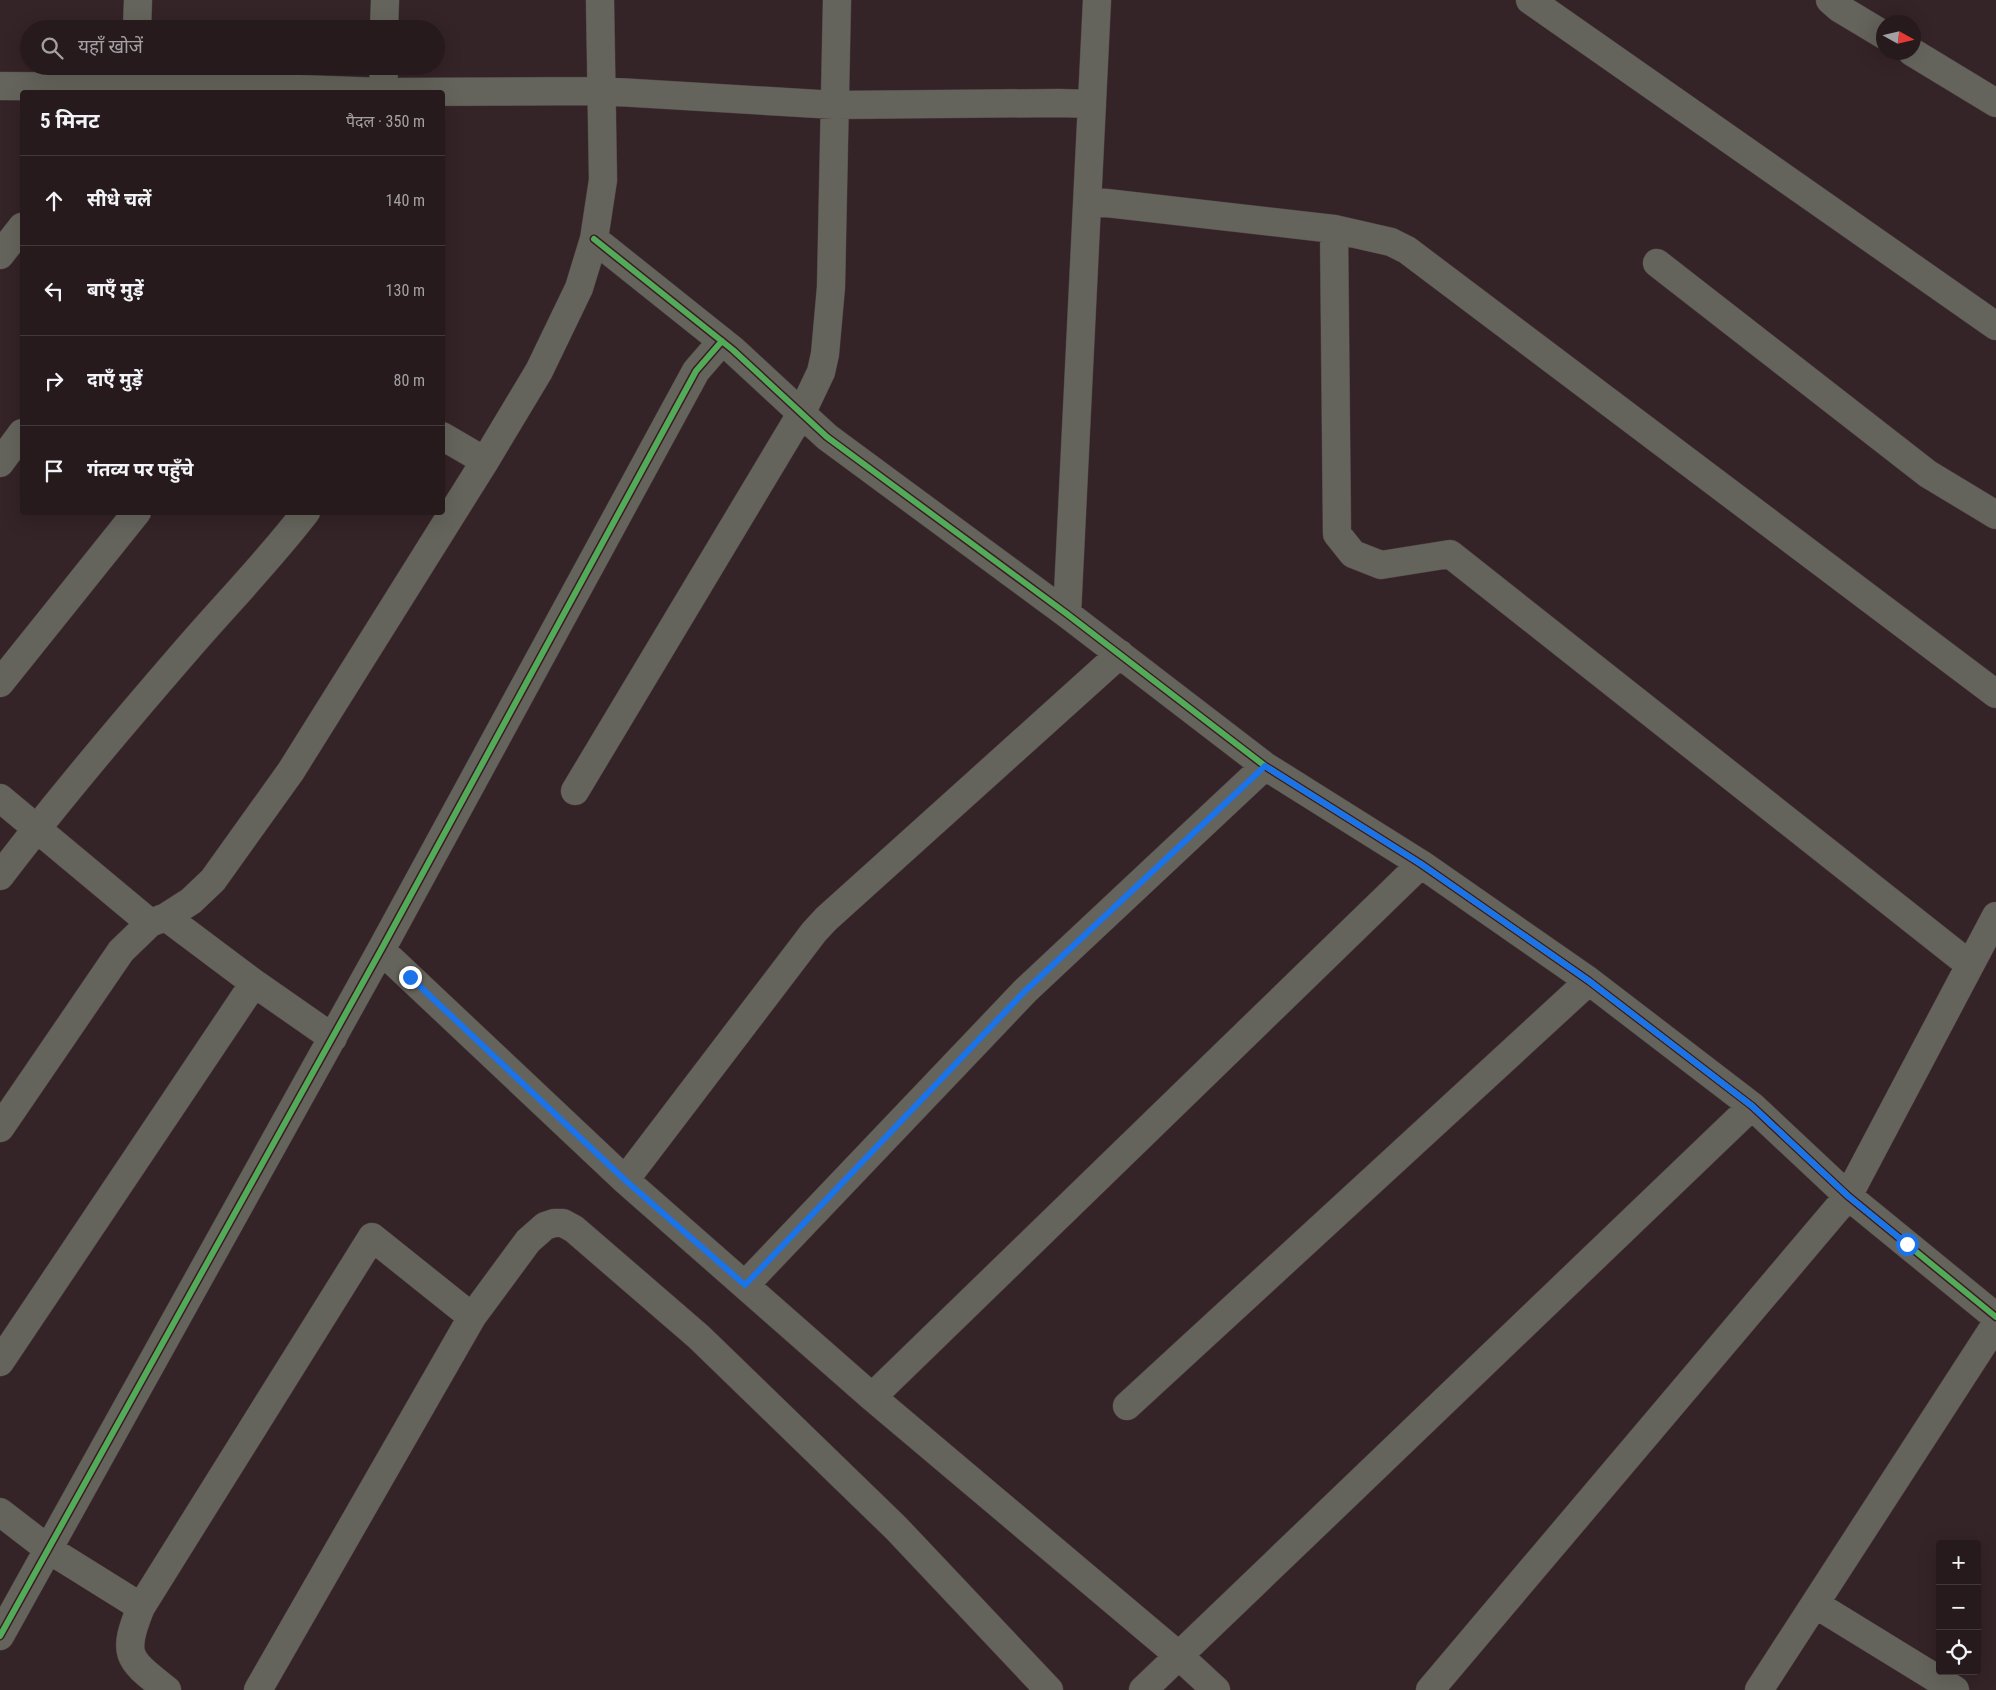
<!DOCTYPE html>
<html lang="hi">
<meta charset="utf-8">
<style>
:root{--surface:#271a1d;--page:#2f2326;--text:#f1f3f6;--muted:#a4a1a4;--line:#43383b}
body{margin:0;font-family:"Roboto Condensed","Noto Sans Devanagari",sans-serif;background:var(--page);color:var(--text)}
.controls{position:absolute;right:15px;bottom:15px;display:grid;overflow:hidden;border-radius:5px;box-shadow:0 5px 20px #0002}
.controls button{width:45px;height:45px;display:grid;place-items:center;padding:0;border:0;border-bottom:1px solid var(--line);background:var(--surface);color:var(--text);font:25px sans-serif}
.compass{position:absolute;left:1876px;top:15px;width:45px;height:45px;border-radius:50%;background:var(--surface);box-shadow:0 5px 20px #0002;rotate:98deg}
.stop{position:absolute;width:15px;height:15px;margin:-11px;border:4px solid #1a73e8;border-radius:50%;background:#fff}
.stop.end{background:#1a73e8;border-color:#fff;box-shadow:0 1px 5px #0008}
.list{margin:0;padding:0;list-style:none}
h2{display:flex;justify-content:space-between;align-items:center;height:65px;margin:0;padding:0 20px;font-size:21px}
h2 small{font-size:16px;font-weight:400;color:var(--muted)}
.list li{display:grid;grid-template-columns:32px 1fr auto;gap:15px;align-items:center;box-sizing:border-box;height:90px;padding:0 20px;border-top:1px solid var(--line)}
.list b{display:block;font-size:19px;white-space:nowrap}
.list em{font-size:16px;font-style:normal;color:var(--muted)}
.icon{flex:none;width:28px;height:28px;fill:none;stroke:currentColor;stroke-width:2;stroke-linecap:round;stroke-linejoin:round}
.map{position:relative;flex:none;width:1996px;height:1690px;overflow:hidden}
.search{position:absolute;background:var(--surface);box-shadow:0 5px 20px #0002;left:20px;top:20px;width:425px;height:55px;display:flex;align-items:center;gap:12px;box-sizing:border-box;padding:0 18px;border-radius:28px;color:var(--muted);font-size:19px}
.panel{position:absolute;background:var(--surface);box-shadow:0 5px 20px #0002;left:20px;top:90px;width:425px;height:425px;border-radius:5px}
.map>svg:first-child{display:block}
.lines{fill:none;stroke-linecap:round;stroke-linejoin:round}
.minor-casing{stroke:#4e4043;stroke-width:29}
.minor{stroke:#64645c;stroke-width:28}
.cycleway-casing{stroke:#3c1b23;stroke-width:9}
.cycleway{stroke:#51ab58;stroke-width:6}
.route{stroke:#1a73e8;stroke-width:6}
</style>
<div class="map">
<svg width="1996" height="1690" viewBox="0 0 1996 1690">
<rect width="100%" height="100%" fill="#342327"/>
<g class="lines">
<g class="minor-casing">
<path id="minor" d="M1530 0 1996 326
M1830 0 1839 8 1884 35
M137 29 138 0
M384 29 385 0
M1912 52 1996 103
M0 86 270 88 383 92 601 91 835 105 1059 103 1092 104
M383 92 384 66
M1089 201 1334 229 1391 242 1407 250 1996 694
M1334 229 1337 534 1353 554 1381 565 1450 554 1970 965
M594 239 733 350 827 437 1067 614 1265 766 1421 864 1589 981 1752 1106 1848 1196 1996 1317
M0 255 22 227
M1657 263 1928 474 1996 515
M442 436 485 461
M0 463 22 433
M1067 614 1097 0
M0 683 137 512
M575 791 801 414 821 372 825 354 831 287 837 0
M0 798 150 923
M0 876C60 797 124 722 189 647 228 602 269 560 306 512
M166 917 254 983 333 1038
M381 950 625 1180 872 1397 1178 1655 1216 1690
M0 1128 121 951 150 923 166 917 191 901 213 880 291 771 485 461 539 371 579 288 594 239 603 180 600 0
M625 1180 814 932 826 919 1120 654
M745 1285 1025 991 1265 766
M0 1362 254 983
M872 1397 1421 864
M1127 1406 1589 981
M0 1512 48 1549 141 1607
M1815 1604 1955 1690
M0 1636 381 950 696 371 722 341
M167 1690C128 1659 121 1656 141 1607L372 1237 472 1317
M258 1690 472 1317 528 1241 545 1226 554 1223H563L574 1229 699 1337 896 1528 1049 1690
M1143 1690 1752 1106
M1430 1690 1848 1196 1996 916
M1759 1690 1996 1324"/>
</g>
<use href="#minor" class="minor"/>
<g class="cycleway-casing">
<path id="cycleway" d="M594 239 733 350 827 437 1067 614 1265 766 1421 864 1589 981 1752 1106 1848 1196 1996 1317
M0 1636 381 950 696 371 722 341"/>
</g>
<use href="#cycleway" class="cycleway"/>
</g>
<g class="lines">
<path class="route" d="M410 977 625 1180 745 1285 1025 991 1265 766 1421 864 1589 981 1752 1106 1848 1196 1907 1244"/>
</g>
</svg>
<div class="controls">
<button>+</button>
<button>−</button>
<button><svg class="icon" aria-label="locate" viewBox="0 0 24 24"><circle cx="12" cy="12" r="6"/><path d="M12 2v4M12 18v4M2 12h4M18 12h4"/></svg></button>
</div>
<svg class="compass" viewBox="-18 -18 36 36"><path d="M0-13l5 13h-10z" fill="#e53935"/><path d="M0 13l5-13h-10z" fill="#a4a1a4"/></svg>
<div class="stop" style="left:1907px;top:1244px"></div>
<div class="stop end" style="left:410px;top:977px"></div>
<div class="search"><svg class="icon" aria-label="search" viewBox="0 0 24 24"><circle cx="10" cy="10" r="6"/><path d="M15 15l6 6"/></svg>यहाँ खोजें</div>
<section class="panel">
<h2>5 मिनट<small>पैदल · 350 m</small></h2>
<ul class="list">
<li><svg class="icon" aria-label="ahead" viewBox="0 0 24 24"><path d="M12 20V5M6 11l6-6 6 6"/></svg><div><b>सीधे चलें</b></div><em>140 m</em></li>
<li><svg class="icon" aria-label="left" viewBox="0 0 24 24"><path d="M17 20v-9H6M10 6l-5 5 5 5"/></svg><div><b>बाएँ मुड़ें</b></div><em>130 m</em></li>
<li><svg class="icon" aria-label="right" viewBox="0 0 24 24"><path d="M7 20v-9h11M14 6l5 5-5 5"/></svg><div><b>दाएँ मुड़ें</b></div><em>80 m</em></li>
<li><svg class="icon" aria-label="arrive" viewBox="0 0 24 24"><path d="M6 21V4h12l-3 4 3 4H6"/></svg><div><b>गंतव्य पर पहुँचे</b></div></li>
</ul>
</section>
</div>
